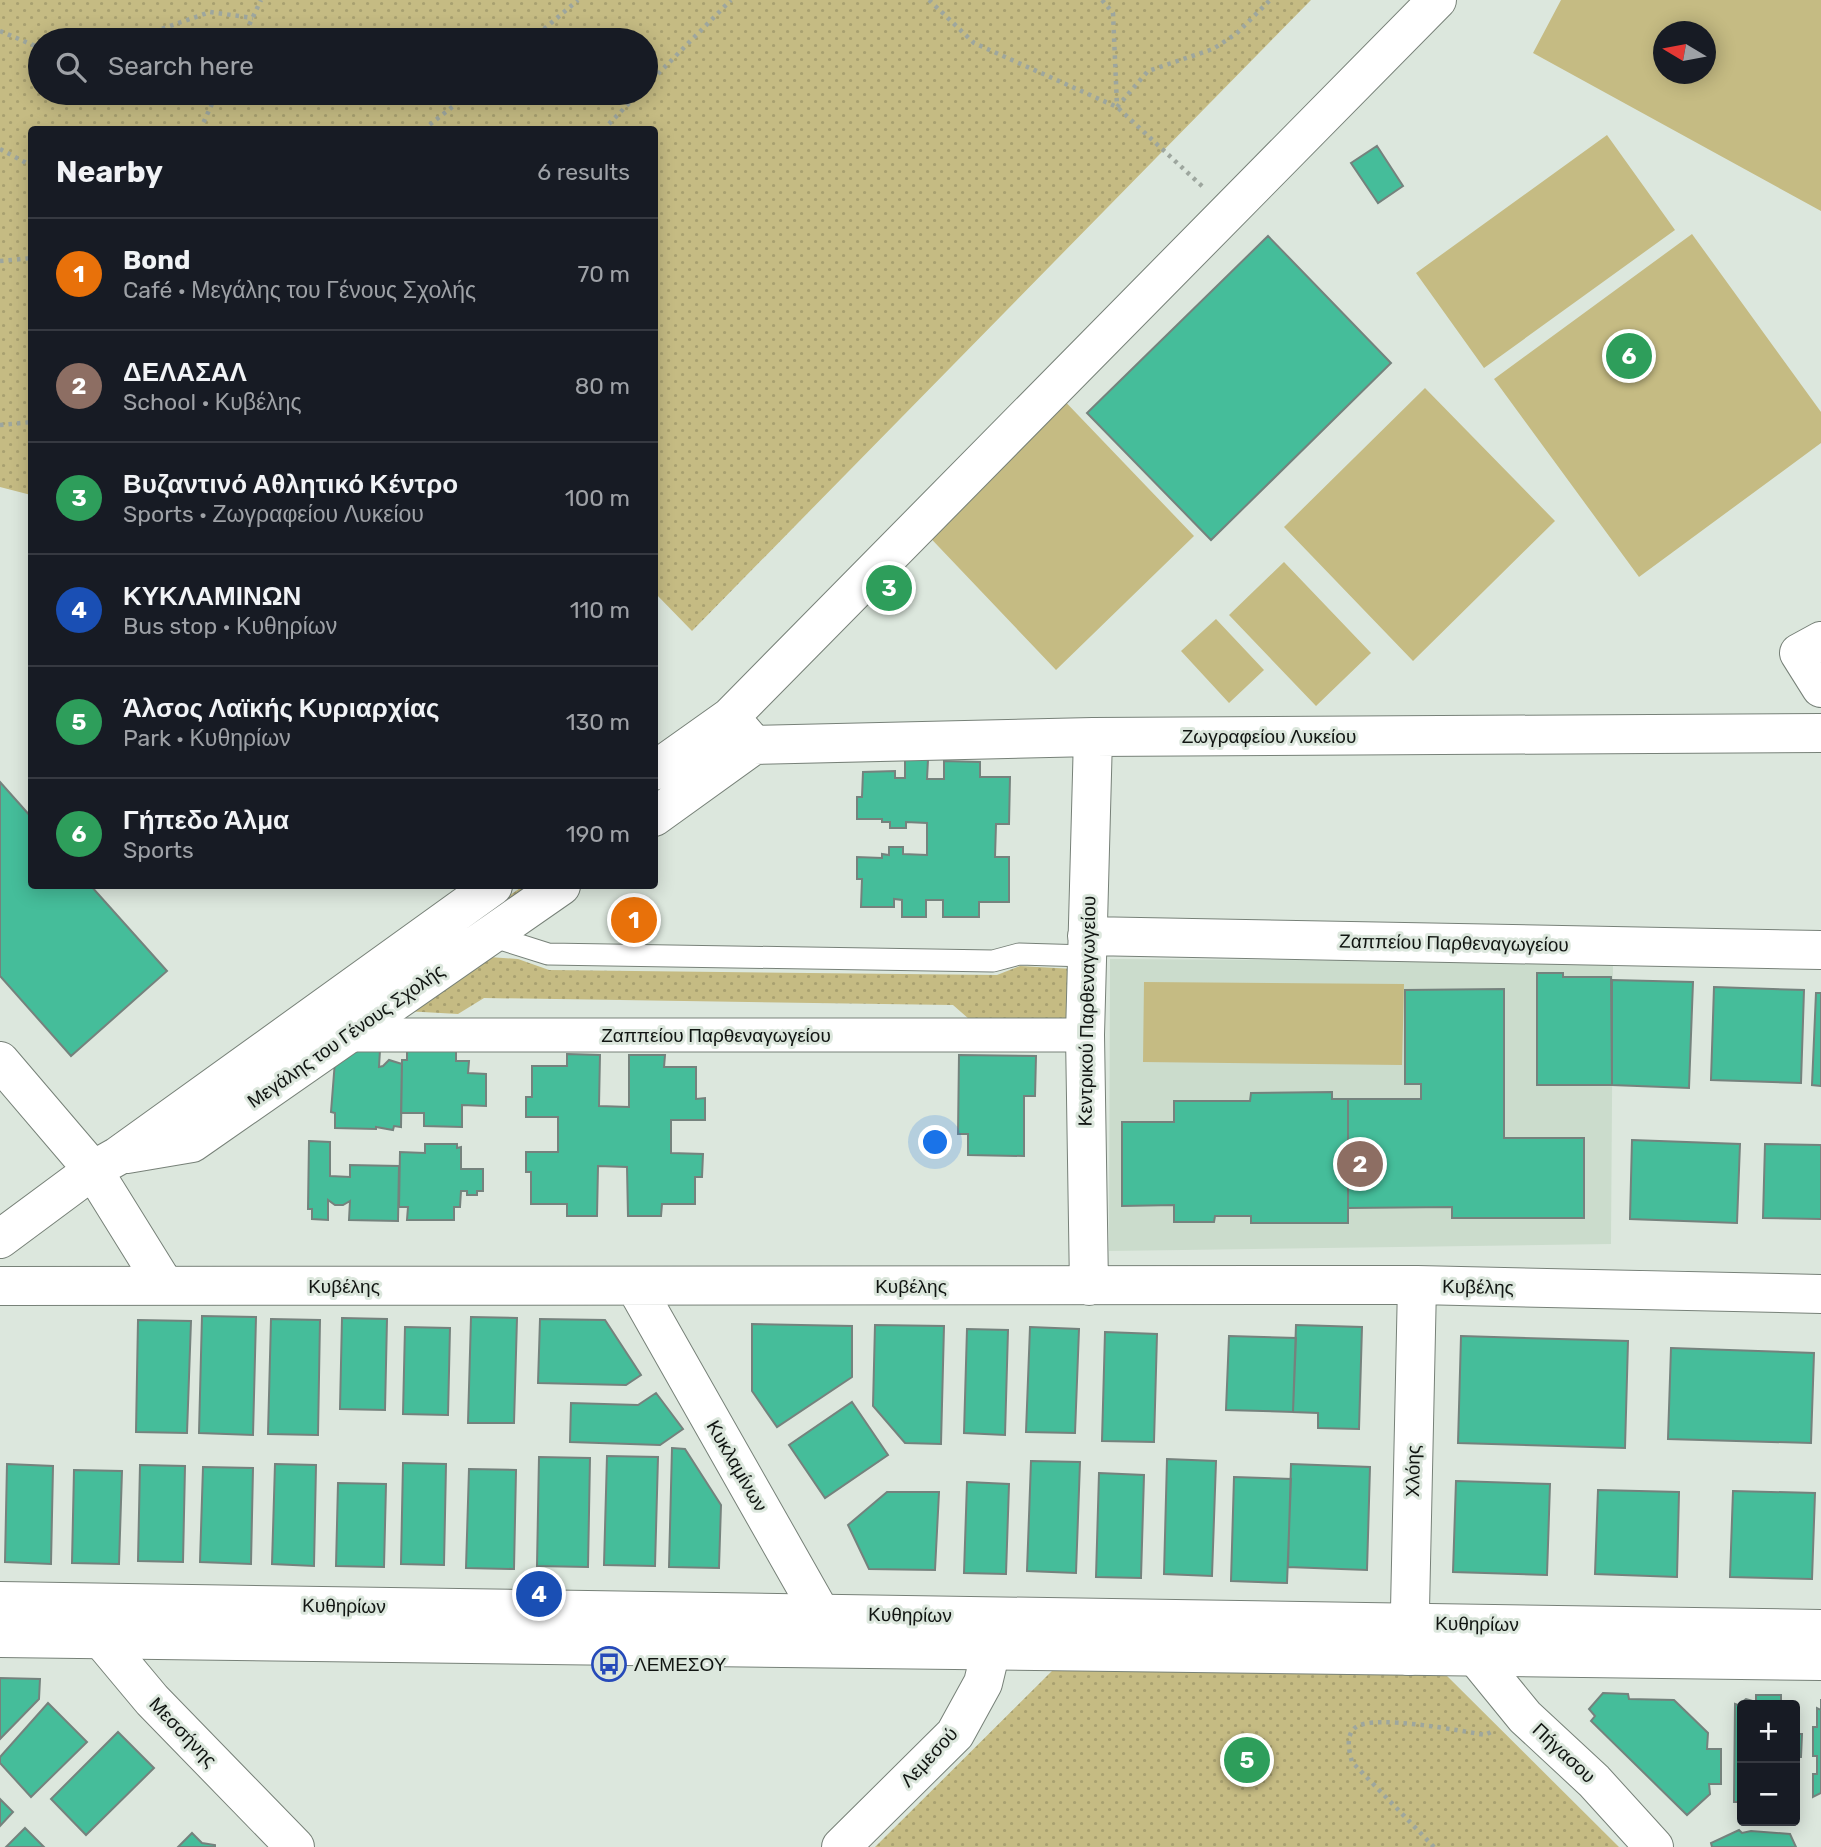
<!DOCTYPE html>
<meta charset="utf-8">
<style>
:root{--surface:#171b24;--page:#20242c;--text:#f1f3f6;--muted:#9ea1a6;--line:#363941;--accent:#96a7db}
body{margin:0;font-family:Rubik,sans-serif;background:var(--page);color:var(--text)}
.controls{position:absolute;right:21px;bottom:21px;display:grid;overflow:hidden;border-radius:7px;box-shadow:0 4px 18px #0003}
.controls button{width:63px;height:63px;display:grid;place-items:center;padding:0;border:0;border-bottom:2px solid var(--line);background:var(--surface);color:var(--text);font:35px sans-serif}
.compass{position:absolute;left:1653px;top:21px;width:63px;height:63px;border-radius:50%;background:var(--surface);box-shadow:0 4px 18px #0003;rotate:280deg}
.you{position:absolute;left:936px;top:1143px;width:24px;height:24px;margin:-18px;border:5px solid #fff;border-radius:50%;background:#1a73e8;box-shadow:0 0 0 10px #1a73e833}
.badge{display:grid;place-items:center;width:46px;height:46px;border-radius:50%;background:var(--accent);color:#fff;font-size:23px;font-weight:700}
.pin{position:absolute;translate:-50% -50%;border:4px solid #fff;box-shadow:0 2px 7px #0006}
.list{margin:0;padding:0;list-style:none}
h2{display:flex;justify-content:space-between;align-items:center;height:91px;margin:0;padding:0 28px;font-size:30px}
h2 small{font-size:23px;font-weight:400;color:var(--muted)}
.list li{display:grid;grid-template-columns:46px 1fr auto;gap:21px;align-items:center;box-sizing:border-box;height:112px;padding:0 28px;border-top:2px solid var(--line)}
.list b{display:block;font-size:26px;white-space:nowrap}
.list p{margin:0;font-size:23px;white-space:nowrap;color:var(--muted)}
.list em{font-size:23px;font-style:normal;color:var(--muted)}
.icon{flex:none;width:38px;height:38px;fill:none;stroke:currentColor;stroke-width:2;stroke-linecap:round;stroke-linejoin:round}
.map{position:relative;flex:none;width:1821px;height:1847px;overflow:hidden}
.search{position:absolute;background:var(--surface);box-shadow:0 4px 18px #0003;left:28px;top:28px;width:630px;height:77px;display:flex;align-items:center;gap:18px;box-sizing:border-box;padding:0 24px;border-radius:38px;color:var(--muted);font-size:26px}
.panel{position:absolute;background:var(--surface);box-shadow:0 4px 18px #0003;left:28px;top:126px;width:630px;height:763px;border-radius:7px}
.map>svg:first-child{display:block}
.built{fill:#cbdccc}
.grass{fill:url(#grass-dots);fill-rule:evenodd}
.pitch{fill:#c5bb83;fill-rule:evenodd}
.building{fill:#45bd9a;stroke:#75827d;stroke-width:2}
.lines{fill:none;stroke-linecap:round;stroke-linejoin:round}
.service-casing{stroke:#778178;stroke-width:23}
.pedestrian-casing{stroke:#778178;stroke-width:35}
.minor-casing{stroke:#778178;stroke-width:40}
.tertiary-casing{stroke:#778178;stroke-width:40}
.path{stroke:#9da69e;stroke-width:4.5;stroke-dasharray:3.5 5;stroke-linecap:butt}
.service{stroke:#fff;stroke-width:21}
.pedestrian{stroke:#fff;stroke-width:33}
.minor{stroke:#fff;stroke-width:38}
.tertiary{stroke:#fff;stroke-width:38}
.labels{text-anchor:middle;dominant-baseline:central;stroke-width:6;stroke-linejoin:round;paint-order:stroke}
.street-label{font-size:19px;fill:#111512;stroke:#dce7dd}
.poi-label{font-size:19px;fill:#111512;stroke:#dce7dd;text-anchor:start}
</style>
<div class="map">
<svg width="1821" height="1847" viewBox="0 0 1821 1847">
<defs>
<pattern id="grass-dots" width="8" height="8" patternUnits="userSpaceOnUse" patternTransform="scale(1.75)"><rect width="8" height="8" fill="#c5bb83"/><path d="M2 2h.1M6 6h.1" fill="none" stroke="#a8a070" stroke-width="1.8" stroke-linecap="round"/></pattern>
</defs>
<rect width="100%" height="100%" fill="#dce7dd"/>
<path class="built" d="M1110 959 1613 962 1611 1244 1109 1251Z"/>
<path class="grass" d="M0 0H1311L692 631 655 593 654 130H32L31 495 0 487ZM646 40V93H40V40Z
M523 886H544L447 954 518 959 549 970 997 975 1020 966 1074 969 1072 1021 969 1019 953 1005 484 998 458 1014 387 1010 354 1003Z
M1056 1667 1443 1672 1619 1847H875Z"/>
<path class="pitch" d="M1561 0H1821V211L1533 53ZM1664 32H1706V74H1664Z
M1607 135 1675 230 1484 368 1416 273Z
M1692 234 1821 412V443L1639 577 1494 379Z
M1425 388 1555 521 1413 661 1284 527Z
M1056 392 1194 536 1056 670 919 526Z
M1284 562 1371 653 1316 706 1229 615Z
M1216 619 1264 670 1229 703 1181 651Z
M1144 982 1404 984 1402 1065 1143 1062Z"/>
<path class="building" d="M1377 146 1403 186 1378 203 1351 163Z
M1268 236 1391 363 1211 540 1087 413Z
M905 760H928L927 779H944V761L980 762V777H1010L1009 824H996L995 857H1009V902H979V917H943V900H926V917H902V900L894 899V907H861L862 879H857V857L882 858V854L889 855V847H903V854L927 855V823L906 822V828H890V822H882V819H857V797H862L863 772 895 771V778H905Z
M0 782 32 818V886H91L167 971 71 1056 0 976Z
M1537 973H1563V977H1611L1612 1085H1537Z
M1612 980 1693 982 1689 1088 1612 1085Z
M1714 987 1804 990 1801 1083 1711 1080Z
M1504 989V1138H1584V1218H1452V1207L1348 1208V1099H1421V1084H1405V990Z
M1816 993H1821V1086L1812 1085Z
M407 1048 456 1049V1061H469L468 1073 486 1074V1106L462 1105V1127L424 1126V1113H401L402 1060H407Z
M347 1049 380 1050 379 1067 383 1066 389 1060 402 1064 401 1127 394 1126 393 1130 376 1127V1129L335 1128V1113L331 1112 335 1061Z
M567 1054 600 1055 599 1106 629 1107V1055H665L664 1067H696V1099L705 1098V1120H671V1153L703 1154 702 1177H695V1204H662L661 1216H628L627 1167 598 1166 597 1216H567V1204H531V1172H526V1152H558V1117H526V1097H532V1066H567Z
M959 1055 1036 1056 1035 1096H1024V1156L968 1155V1134H958Z
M1332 1092V1099H1348V1223H1251V1216H1215L1214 1222H1174V1205L1122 1206V1122H1174V1101H1250L1251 1093Z
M1632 1140 1740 1144 1737 1223 1630 1219Z
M309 1141 330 1142V1176L350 1177V1165L399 1166 398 1221 349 1220 350 1201 343 1205H335L328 1200V1220L312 1219V1209H308Z
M425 1144H457V1148L461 1147V1169H483V1191H477V1195H467V1191H461L460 1207H454V1220H407L408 1207H399L400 1152 425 1153Z
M1765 1144 1821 1145V1219L1763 1218Z
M202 1316 256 1317 253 1435 199 1433Z
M471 1317 517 1318 514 1423H468Z
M342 1318 387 1319 385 1410 340 1409Z
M271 1319 320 1320 318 1435 268 1434Z
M540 1319 605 1320 641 1375 626 1385 538 1383Z
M138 1320 191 1321 187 1433 136 1432Z
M752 1324 852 1326V1377L777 1427 752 1391Z
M875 1325 944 1326 941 1444 905 1443 873 1406Z
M1296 1325 1362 1327 1359 1429 1318 1428V1413L1293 1412Z
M405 1327 450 1328 448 1415 403 1414Z
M1030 1327 1079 1329 1075 1433 1026 1432Z
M967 1329 1008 1330 1005 1435 964 1433Z
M1105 1332 1157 1334 1154 1442 1102 1441Z
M1229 1336 1296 1338 1293 1412 1226 1410Z
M1461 1336 1628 1341 1625 1448 1458 1443Z
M1671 1348 1814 1353 1811 1443 1668 1439Z
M656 1393 683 1429 660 1445 570 1442 571 1403 638 1405Z
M852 1402 888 1455 825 1498 789 1445Z
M672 1448 685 1449 721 1505 719 1568 669 1567Z
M607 1456 658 1457 655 1566 604 1565Z
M539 1457 590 1458 588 1567 537 1566Z
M1167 1459 1216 1461 1212 1576 1164 1574Z
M1031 1461 1080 1462 1076 1573 1027 1571Z
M403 1463 446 1464 444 1565 401 1564Z
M7 1464 53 1466 51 1564 5 1562Z
M275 1464 316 1465 314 1566 272 1564Z
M1291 1464 1370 1467 1367 1570 1288 1567Z
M140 1465 185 1466 183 1562 138 1561Z
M203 1467 253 1468 251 1564 200 1562Z
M469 1469 516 1470 514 1569 466 1568Z
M74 1470 122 1471 119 1564 72 1563Z
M1099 1473 1144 1475 1141 1578 1096 1577Z
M1234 1477 1291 1479 1287 1583 1231 1581Z
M1456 1481 1550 1484 1547 1575 1453 1572Z
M967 1482 1009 1484 1006 1574 964 1573Z
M338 1483 386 1484 384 1567 336 1566Z
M1598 1490 1679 1492 1677 1577 1595 1574Z
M1733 1491 1815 1493 1812 1579 1730 1577Z
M887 1492H939L935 1570 869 1569 848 1525Z
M0 1678 40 1679 39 1699 0 1739Z
M1603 1693 1628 1694 1629 1699 1674 1700 1708 1733 1707 1749H1721V1784H1709L1710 1794 1687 1815 1591 1721 1595 1716 1589 1709Z
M1756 1695H1781V1705H1742V1802H1734L1735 1704 1738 1705 1746 1699 1756 1702Z
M1821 1699V1793L1813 1797V1774H1817V1756H1813V1727H1817V1708L1821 1710Z
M48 1703 87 1742 31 1797 0 1763V1757Z
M118 1732 154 1768 86 1835 51 1799Z
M1795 1734H1802L1801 1757H1795Z
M0 1799 13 1812 0 1826Z
M25 1828 44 1847H6Z
M1739 1830 1742 1833 1751 1831 1790 1834 1796 1847H1712L1711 1843Z
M192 1833 202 1843 215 1845V1847H178Z"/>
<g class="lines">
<g class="service-casing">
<path id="service" d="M491 936 548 954 993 961 1019 954 1087 956"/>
</g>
<g class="pedestrian-casing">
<path id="pedestrian" d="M347 1035H1085"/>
</g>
<g class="minor-casing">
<path id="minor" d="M1821 641 1799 653 1821 688
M730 717 754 745 1093 737 1821 733
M654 771 730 717 1437 0
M654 817 754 745
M1087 936 1821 950
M0 1061 93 1170 165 1286
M127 1154 192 1143 561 886
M0 1239 93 1170 118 1156 493 886
M0 1286 1417 1285 1821 1294
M635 1286 821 1614 831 1640
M1089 1286 1085 1035 1093 737
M102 1611 101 1639 152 1700 295 1847
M1409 1656 1417 1285
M1476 1657 1525 1717 1594 1781 1654 1847
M841 1847 955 1734 983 1683 991 1650"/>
</g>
<g class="tertiary-casing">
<path id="tertiary" d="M0 1601 1821 1629
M0 1638 1821 1661"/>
</g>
<path class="path" d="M929 0 974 43 1117 107 1203 187
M1102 0 1113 13 1117 106
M0 31 40 48
M130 40 210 12 253 18
M242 40 261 0
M531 40 578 0
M646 86 731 0
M1117 107 1148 71 1213 49 1236 34 1270 0
M200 130 217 93
M423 130 470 93
M603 130 639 93
M0 149 32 166
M0 261 32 258
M0 425 32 422
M1434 1847 1352 1762C1349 1751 1345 1735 1356 1727 1374 1714 1462 1731 1485 1735L1491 1732"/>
<use href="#service" class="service"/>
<use href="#pedestrian" class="pedestrian"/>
<use href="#minor" class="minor"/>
<use href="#tertiary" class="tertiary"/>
</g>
<defs>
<g id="bus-ring" transform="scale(1.75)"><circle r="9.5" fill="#dce7dd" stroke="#264ab9" stroke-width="1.5"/><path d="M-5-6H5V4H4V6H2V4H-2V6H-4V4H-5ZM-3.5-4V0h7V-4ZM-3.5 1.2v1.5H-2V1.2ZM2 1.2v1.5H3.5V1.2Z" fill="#264ab9"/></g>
</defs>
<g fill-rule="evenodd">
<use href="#bus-ring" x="609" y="1664"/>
</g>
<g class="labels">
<g class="street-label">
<text x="1269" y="736">Ζωγραφείου Λυκείου</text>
<text transform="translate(1454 943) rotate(1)">Ζαππείου Παρθεναγωγείου</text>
<text transform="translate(1087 1011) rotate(-89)">Κεντρικού Παρθεναγωγείου</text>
<text x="716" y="1035">Ζαππείου Παρθεναγωγείου</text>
<text transform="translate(346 1036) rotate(-35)">Μεγάλης του Γένους Σχολής</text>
<text x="344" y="1286">Κυβέλης</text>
<text x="911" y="1286">Κυβέλης</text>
<text transform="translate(1478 1287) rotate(1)">Κυβέλης</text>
<text transform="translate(737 1466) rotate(60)">Κυκλαμίνων</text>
<text transform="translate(1413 1471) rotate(-89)">Χλόης</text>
<text transform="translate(344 1606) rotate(1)">Κυθηρίων</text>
<text transform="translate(910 1615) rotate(1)">Κυθηρίων</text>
<text transform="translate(1477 1624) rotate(1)">Κυθηρίων</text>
<text transform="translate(183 1732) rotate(46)">Μεσσήνης</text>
<text transform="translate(1564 1753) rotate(43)">Πήγασου</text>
<text transform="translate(929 1757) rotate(-47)">Λεμεσού</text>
</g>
<g class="poi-label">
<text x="634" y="1664">ΛΕΜΕΣΟΥ</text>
</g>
</g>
</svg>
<div class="controls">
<button>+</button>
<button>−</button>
</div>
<svg class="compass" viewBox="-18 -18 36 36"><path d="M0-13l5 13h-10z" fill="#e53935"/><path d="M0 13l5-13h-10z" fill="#9ea1a6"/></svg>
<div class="you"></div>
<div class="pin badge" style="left:634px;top:920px;background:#e8710a">1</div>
<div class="pin badge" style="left:1360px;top:1164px;background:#8d6e63">2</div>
<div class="pin badge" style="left:889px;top:588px;background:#2e9e5b">3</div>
<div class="pin badge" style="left:539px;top:1594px;background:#1a4fb4">4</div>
<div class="pin badge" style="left:1247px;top:1760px;background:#2e9e5b">5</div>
<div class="pin badge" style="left:1629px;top:356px;background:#2e9e5b">6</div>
<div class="search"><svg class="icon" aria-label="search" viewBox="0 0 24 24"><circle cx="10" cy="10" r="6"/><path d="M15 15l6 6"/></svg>Search here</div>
<section class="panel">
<h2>Nearby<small>6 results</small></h2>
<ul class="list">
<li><span class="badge" style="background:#e8710a">1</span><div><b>Bond</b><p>Café · Μεγάλης του Γένους Σχολής</p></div><em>70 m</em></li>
<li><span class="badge" style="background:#8d6e63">2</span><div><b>ΔΕΛΑΣΑΛ</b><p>School · Κυβέλης</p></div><em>80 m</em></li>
<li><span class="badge" style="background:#2e9e5b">3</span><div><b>Βυζαντινό Αθλητικό Κέντρο</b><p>Sports · Ζωγραφείου Λυκείου</p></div><em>100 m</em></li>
<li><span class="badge" style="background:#1a4fb4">4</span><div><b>ΚΥΚΛΑΜΙΝΩΝ</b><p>Bus stop · Κυθηρίων</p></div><em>110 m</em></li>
<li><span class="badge" style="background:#2e9e5b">5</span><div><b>Άλσος Λαϊκής Κυριαρχίας</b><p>Park · Κυθηρίων</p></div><em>130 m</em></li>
<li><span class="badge" style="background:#2e9e5b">6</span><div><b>Γήπεδο Άλμα</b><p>Sports</p></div><em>190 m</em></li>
</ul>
</section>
</div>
